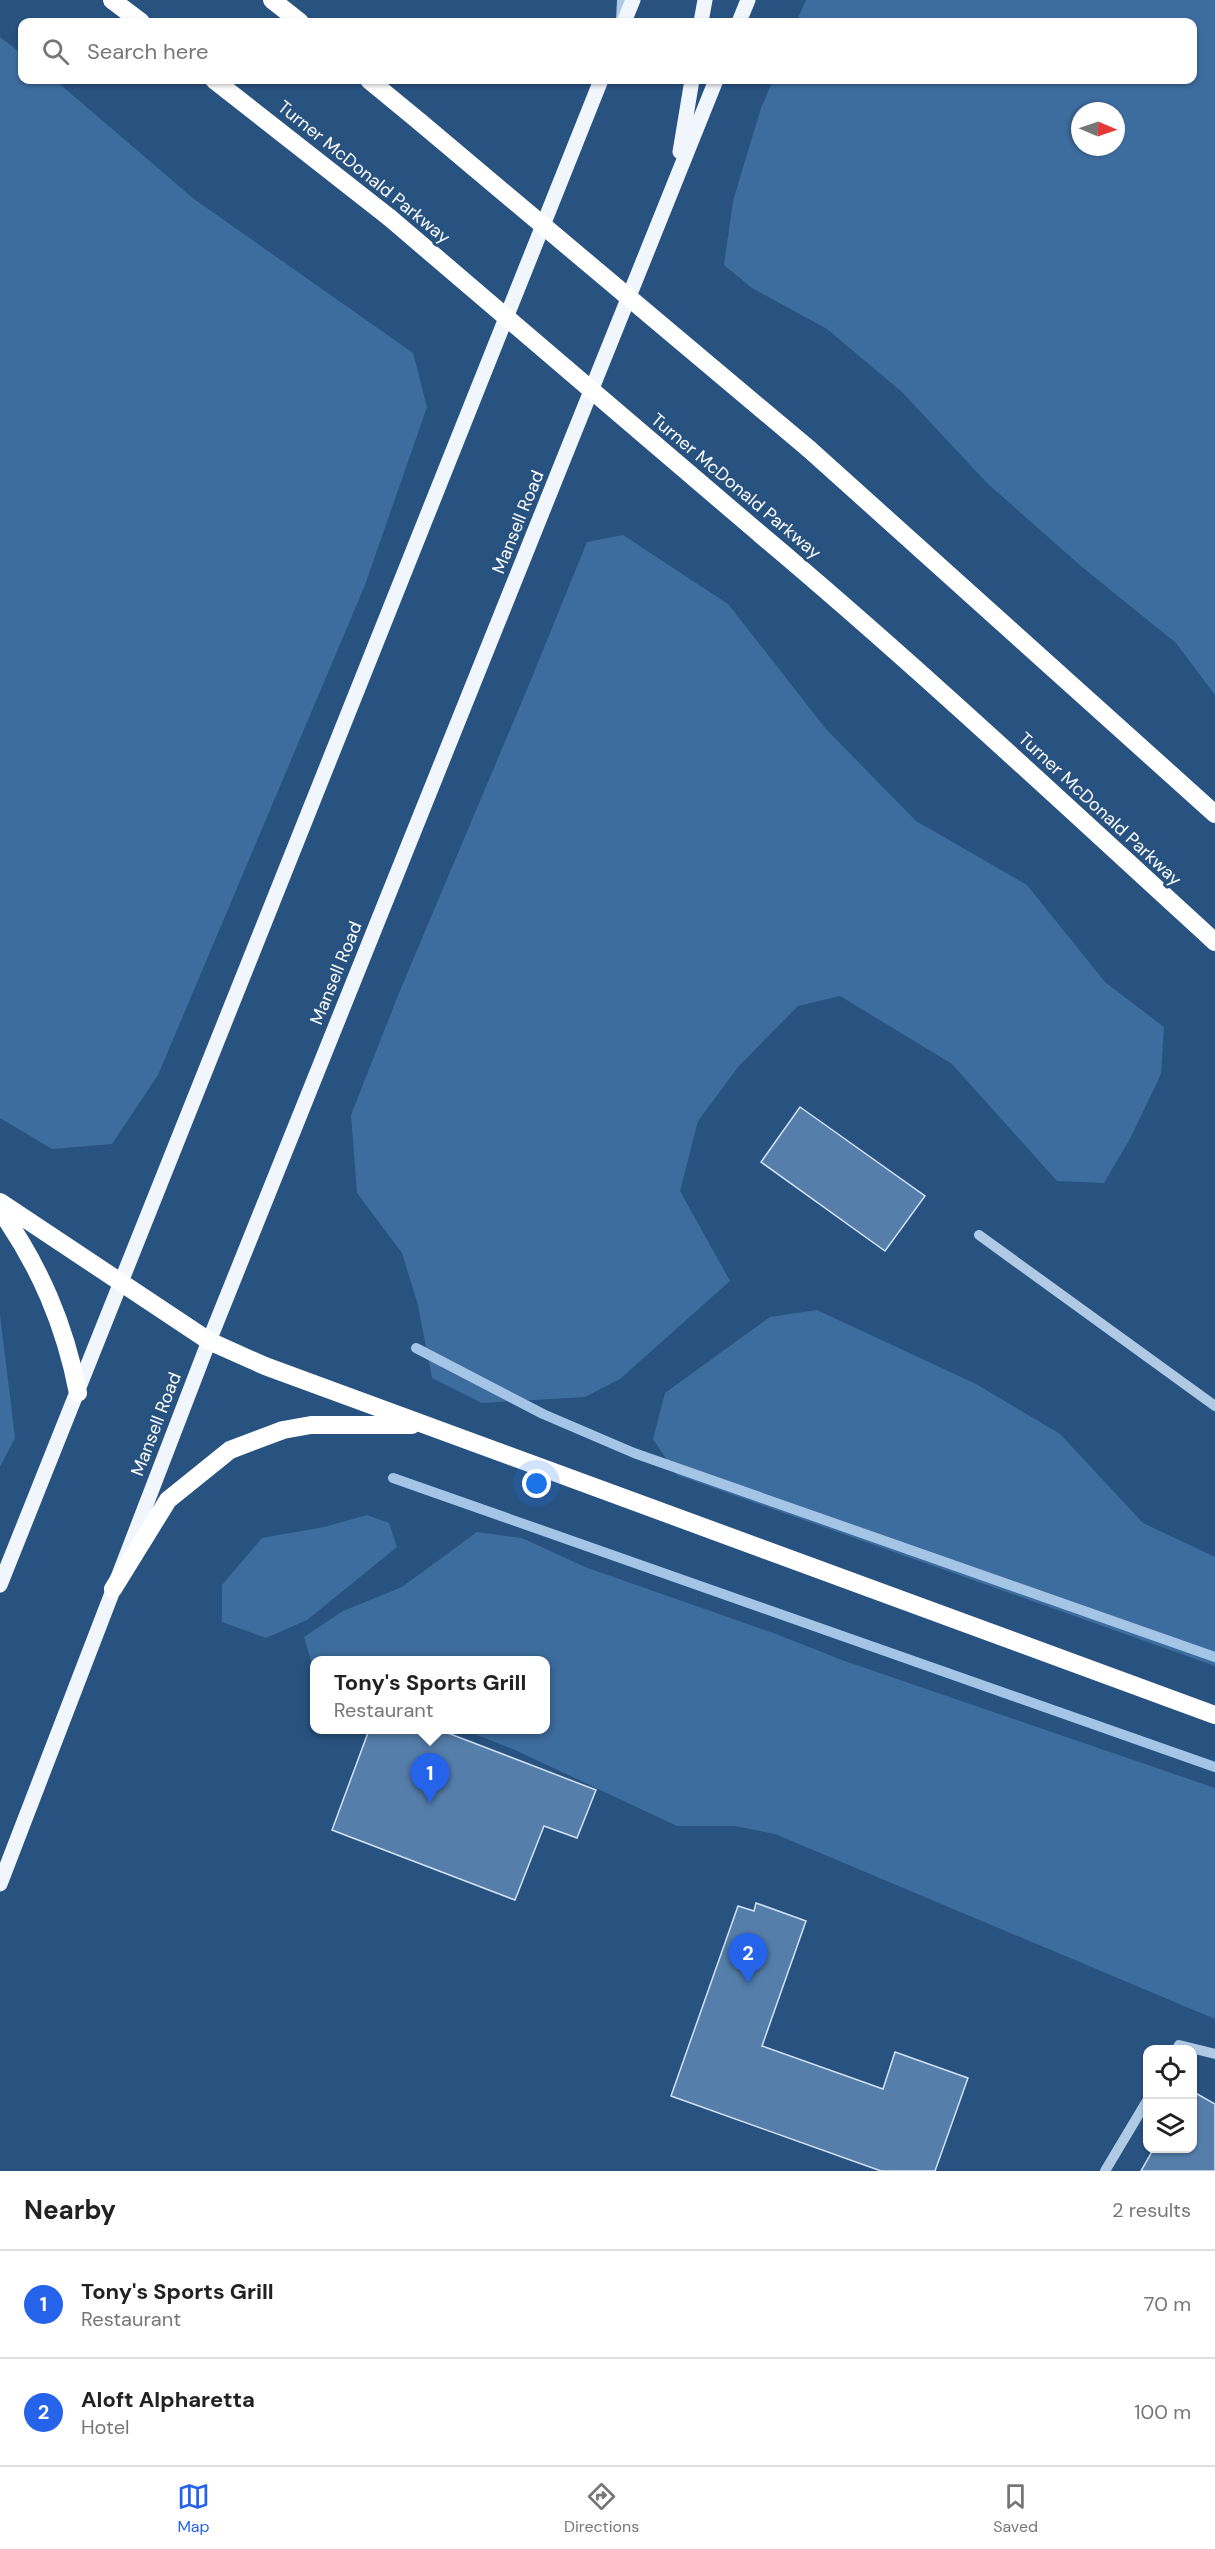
<!DOCTYPE html>
<style>
:root{--surface:#fff;--page:#f6f6f6;--text:#222;--muted:#767676;--line:#e0e0e0;--accent:#2563eb}
body{margin:0;font-family:"DM Sans",sans-serif;background:var(--page);color:var(--text)}
.controls{position:absolute;right:18px;bottom:18px;display:grid;overflow:hidden;border-radius:12px;box-shadow:0 2px 4px #0004}
.controls button{width:54px;height:54px;display:grid;place-items:center;padding:0;border:0;border-bottom:2px solid var(--line);background:var(--surface);color:var(--text);font:30px sans-serif}
.compass{position:absolute;left:1071px;top:102px;width:54px;height:54px;border-radius:50%;background:var(--surface);box-shadow:0 2px 4px #0004;rotate:92deg}
.you{position:absolute;left:537px;top:1484px;width:21px;height:21px;margin:-15px;border:4px solid #fff;border-radius:50%;background:#1a73e8;box-shadow:0 0 0 9px #1a73e833}
.badge{display:grid;place-items:center;width:39px;height:39px;border-radius:50%;background:var(--accent);color:#fff;font-size:20px;font-weight:700}
.pin{position:absolute;translate:-50% -50px;filter:drop-shadow(0 2px 3px #0008)}
.pin::after{content:'';position:absolute;top:32px;width:21px;height:18px;background:inherit;clip-path:polygon(0 0,100% 0,50% 100%)}
.popup{position:absolute;left:310px;top:1656px;width:240px;height:78px;box-sizing:border-box;display:grid;place-content:center;border-radius:12px;background:var(--surface);filter:drop-shadow(0 2px 4px #0005);font-size:20px;white-space:nowrap;color:var(--muted)}
.popup b{font-size:22px;color:var(--text)}
.popup::after{content:'';position:absolute;left:50%;top:100%;margin-left:-12px;border:12px solid transparent;border-top-color:var(--surface)}
.list{margin:0;padding:0;list-style:none}
h2{display:flex;justify-content:space-between;align-items:center;height:78px;margin:0;padding:0 24px;font-size:26px}
h2 small{font-size:20px;font-weight:400;color:var(--muted)}
.list li{display:grid;grid-template-columns:39px 1fr auto;gap:18px;align-items:center;box-sizing:border-box;height:108px;padding:0 24px;border-top:2px solid var(--line)}
.list b{display:block;font-size:22px;white-space:nowrap}
.list p{margin:0;font-size:20px;white-space:nowrap;color:var(--muted)}
.list em{font-size:20px;font-style:normal;color:var(--muted)}
.icon{flex:none;width:33px;height:33px;fill:none;stroke:currentColor;stroke-width:2;stroke-linecap:round;stroke-linejoin:round}
.map{position:relative;flex:none;width:1215px;height:2171px;overflow:hidden}
.search{position:absolute;background:var(--surface);box-shadow:0 2px 4px #0004;left:18px;right:18px;top:18px;height:66px;display:flex;align-items:center;gap:15px;box-sizing:border-box;padding:0 21px;border-radius:12px;color:var(--muted);font-size:22px}
.sheet{height:294px;background:var(--surface)}
nav{display:flex;justify-content:space-around;align-items:center;box-sizing:border-box;height:84px;border-top:2px solid var(--line);background:var(--surface);font-size:16px;color:var(--muted)}
nav a{display:grid;justify-items:center;gap:3px}
nav .on{color:var(--accent)}
.map>svg:first-child{display:block}
.green{fill:#3d6c9e;fill-rule:evenodd}
.lines{fill:none;stroke-linecap:round;stroke-linejoin:round}
.stream{stroke:#a5c5e6;stroke-width:10}
.building{fill:#557eab;stroke:#d3e3f5;stroke-width:1.5}
.minor{stroke:#b0cae6;stroke-width:10}
.major{stroke:#f1f6fd;stroke-width:15}
.highway{stroke:#fff;stroke-width:18}
.highway-bridge{stroke:#fff;stroke-width:18}
.labels{text-anchor:middle;dominant-baseline:central;stroke-width:6;stroke-linejoin:round;paint-order:stroke}
.street-label{font-size:18px;fill:#fff;stroke:#285280}
</style>
<div class="map">
<svg width="1215" height="2171" viewBox="0 0 1215 2171">
<rect width="100%" height="100%" fill="#285280"/>
<path class="green" d="M806 0H1215V695L1176 643 1082 567 987 483 902 392 827 329 752 288 724 265 733 201 761 108 773 80H1192V22H796ZM1080 111H1116V147H1080Z
M0 37 22 54V80H55L194 199 413 353 427 407 365 585 158 1075 112 1144 52 1149 0 1118Z
M623 535 728 604 826 729 916 821 1027 885 1105 982 1164 1027 1161 1074 1131 1137 1104 1183 1057 1181 952 1064 840 996 798 1006 739 1066 698 1121 680 1191 730 1281 620 1379 585 1397 482 1403 432 1378 418 1305 402 1253 357 1193 351 1115 399 993 528 687 587 542Z
M817 1310 976 1384 1060 1434 1143 1523 1215 1557V1666L677 1475 653 1439 665 1393 770 1317Z
M0 1314 15 1438 0 1467Z
M367 1515 389 1523 397 1547 307 1620 266 1638 222 1622V1585L262 1538 324 1527Z
M477 1532 522 1538 585 1567 776 1634 842 1660 1215 1788V2019L775 1834 735 1826H677L515 1750 464 1730H546V1660H314V1671L304 1637 343 1611 402 1587Z"/>
<g class="lines">
<path class="stream" d="M416 1348 543 1414 634 1453 1215 1657
M393 1478 1215 1767"/>
</g>
<path class="building" d="M800 1107 925 1196 885 1251 761 1162Z
M369 1730H440L596 1790 577 1838 544 1826 515 1900 332 1830Z
M756 1903 806 1921 762 2046 883 2089 895 2052 968 2078 935 2171H881L671 2096 738 1906 754 1911Z
M1192 2091 1215 2104V2171H1141L1154 2148H1192Z"/>
<g class="lines">
<path class="minor" d="M621 21 622 0
M979 1235 1215 1406
M1176 2050 1179 2045 1215 2054
M1105 2171 1148 2099"/>
<path class="major" d="M624 22 633 0
M701 22 705 0
M739 22 748 0
M680 152 692 80
M0 1585 601 80
M0 1884 209 1341 716 80"/>
<path class="highway" d="M112 0 141 22
M272 0 300 22
M214 80 390 218
M369 80 420 122
M809 449 1215 814
M760 534C916 665 1065 805 1215 942
M0 1202 209 1341 265 1366 1215 1715
M0 1210C40 1267 65 1325 78 1393
M113 1589 168 1500 230 1450 283 1430 311 1425H412"/>
<path class="highway-bridge" d="M420 122 809 449
M390 218 760 534"/>
</g>
<g class="labels">
<g class="street-label">
<text transform="translate(364 172) rotate(39)">Turner McDonald Parkway</text>
<text transform="translate(736 486) rotate(40)">Turner McDonald Parkway</text>
<text transform="translate(518 522) rotate(-68)">Mansell Road</text>
<text transform="translate(1100 809) rotate(43)">Turner McDonald Parkway</text>
<text transform="translate(336 973) rotate(-68)">Mansell Road</text>
<text transform="translate(156 1424) rotate(-69)">Mansell Road</text>
</g>
</g>
</svg>
<div class="controls">
<button><svg class="icon" aria-label="locate" viewBox="0 0 24 24"><circle cx="12" cy="12" r="6"/><path d="M12 2v4M12 18v4M2 12h4M18 12h4"/></svg></button>
<button><svg class="icon" aria-label="layers" viewBox="0 0 24 24"><path d="M12 4l9 5-9 5-9-5zM3 14l9 5 9-5"/></svg></button>
</div>
<svg class="compass" viewBox="-18 -18 36 36"><path d="M0-13l5 13h-10z" fill="#e53935"/><path d="M0 13l5-13h-10z" fill="#767676"/></svg>
<div class="you"></div>
<div class="pin badge" style="left:430px;top:1803px">1</div>
<div class="popup"><b>Tony's Sports Grill</b>Restaurant</div>
<div class="pin badge" style="left:748px;top:1983px">2</div>
<div class="search"><svg class="icon" aria-label="search" viewBox="0 0 24 24"><circle cx="10" cy="10" r="6"/><path d="M15 15l6 6"/></svg>Search here</div>
</div>
<section class="sheet">
<h2>Nearby<small>2 results</small></h2>
<ul class="list">
<li><span class="badge">1</span><div><b>Tony's Sports Grill</b><p>Restaurant</p></div><em>70 m</em></li>
<li><span class="badge">2</span><div><b>Aloft Alpharetta</b><p>Hotel</p></div><em>100 m</em></li>
</ul>
</section>
<nav>
<a class="on"><svg class="icon" aria-label="map" viewBox="0 0 24 24"><path d="M3 6l6-2 6 2 6-2v14l-6 2-6-2-6 2zM9 4v14M15 6v14"/></svg>Map</a>
<a><svg class="icon" aria-label="directions" viewBox="0 0 24 24"><path d="M12 3l9 9-9 9-9-9zM9 14v-3h6M13 9l2 2-2 2"/></svg>Directions</a>
<a><svg class="icon" aria-label="saved" viewBox="0 0 24 24"><path d="M7 4h10v16l-5-4-5 4z"/></svg>Saved</a>
</nav>
